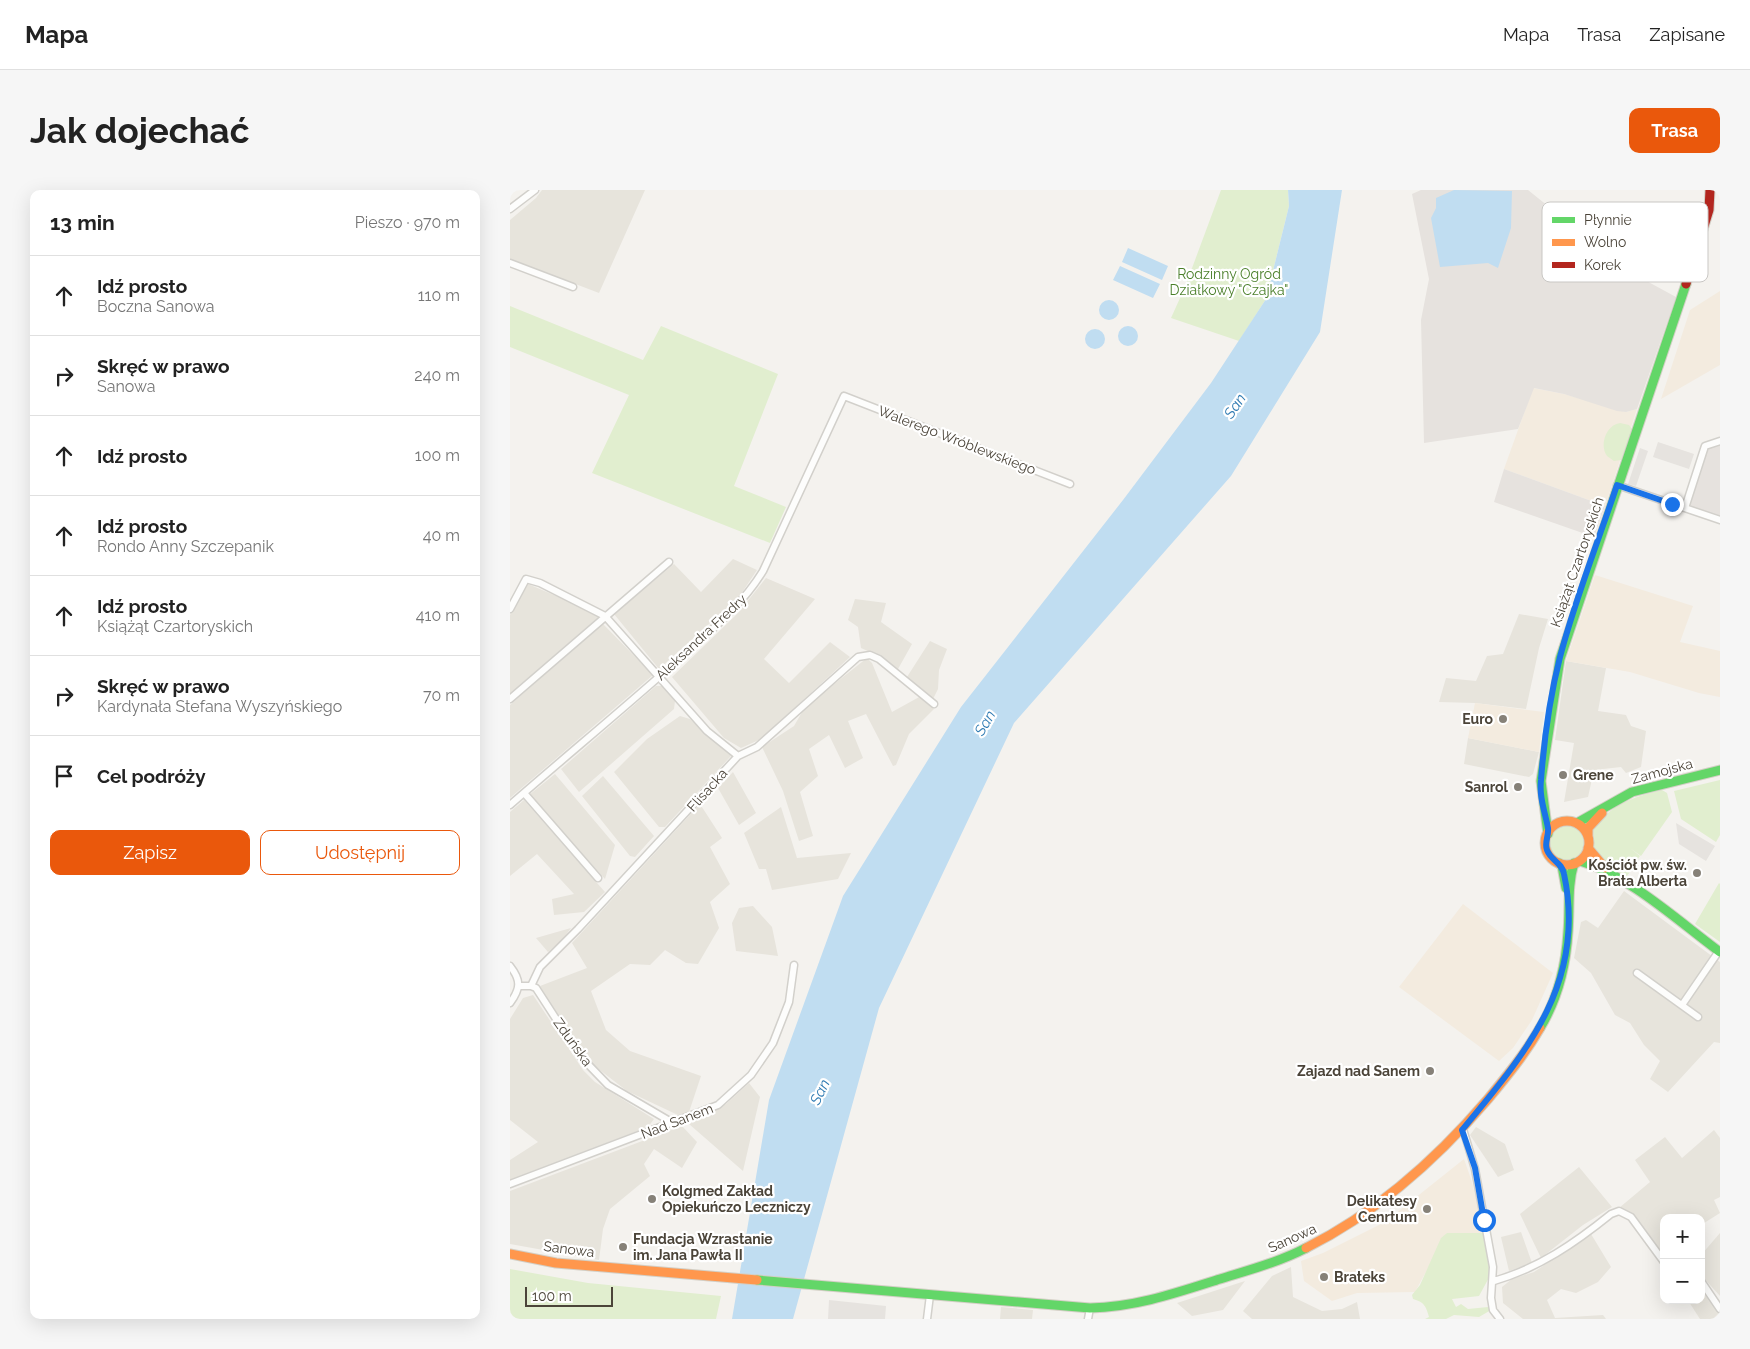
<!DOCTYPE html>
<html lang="pl">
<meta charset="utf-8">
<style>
:root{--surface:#fff;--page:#f6f6f6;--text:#222;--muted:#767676;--line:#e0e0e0;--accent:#ea580c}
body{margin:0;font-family:Raleway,sans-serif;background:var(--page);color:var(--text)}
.controls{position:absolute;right:15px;bottom:15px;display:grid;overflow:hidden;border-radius:10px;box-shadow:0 5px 20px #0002}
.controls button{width:45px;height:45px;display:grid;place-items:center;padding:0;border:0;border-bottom:1px solid var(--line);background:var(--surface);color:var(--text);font:25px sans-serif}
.scale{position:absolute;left:15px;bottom:12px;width:88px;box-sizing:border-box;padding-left:5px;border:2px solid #4b4439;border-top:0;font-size:14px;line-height:18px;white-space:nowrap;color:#4b4439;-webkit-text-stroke:4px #fff;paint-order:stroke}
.stop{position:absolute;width:15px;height:15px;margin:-11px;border:4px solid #1a73e8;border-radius:50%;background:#fff}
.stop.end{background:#1a73e8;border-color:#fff;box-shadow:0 1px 5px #0008}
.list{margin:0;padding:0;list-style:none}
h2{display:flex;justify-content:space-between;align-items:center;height:65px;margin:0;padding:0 20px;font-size:21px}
h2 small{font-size:16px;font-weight:400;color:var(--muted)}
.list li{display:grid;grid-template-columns:32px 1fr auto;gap:15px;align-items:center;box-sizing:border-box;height:80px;padding:0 20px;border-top:1px solid var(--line)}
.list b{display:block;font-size:19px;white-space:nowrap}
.list p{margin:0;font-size:16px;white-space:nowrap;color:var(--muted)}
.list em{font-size:16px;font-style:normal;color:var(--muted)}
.actions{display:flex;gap:10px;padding:15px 20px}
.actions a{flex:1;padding:11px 0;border:1px solid var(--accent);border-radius:10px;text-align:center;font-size:18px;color:var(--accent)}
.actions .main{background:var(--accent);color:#fff}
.icon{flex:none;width:28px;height:28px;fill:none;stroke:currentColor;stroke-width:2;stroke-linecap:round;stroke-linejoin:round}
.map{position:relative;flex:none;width:1210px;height:1129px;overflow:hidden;border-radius:10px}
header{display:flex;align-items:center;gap:30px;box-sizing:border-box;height:70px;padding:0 25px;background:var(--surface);border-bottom:1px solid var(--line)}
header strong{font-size:24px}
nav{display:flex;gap:28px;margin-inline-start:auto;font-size:18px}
.intro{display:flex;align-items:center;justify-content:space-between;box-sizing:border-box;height:120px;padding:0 30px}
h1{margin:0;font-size:35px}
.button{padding:12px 22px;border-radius:10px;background:var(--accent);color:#fff;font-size:18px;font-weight:700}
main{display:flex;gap:30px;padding:0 30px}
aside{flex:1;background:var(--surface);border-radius:10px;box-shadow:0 5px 20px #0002}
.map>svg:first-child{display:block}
.residential{fill:#e7e4dc}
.commercial{fill:#f3ebdf}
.industrial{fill:#e6e2de}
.green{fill:#e1eecf}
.parking{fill:#e6e3df}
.water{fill:#c0ddf1}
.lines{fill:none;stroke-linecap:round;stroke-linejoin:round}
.street-casing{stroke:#d2d0cb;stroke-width:9}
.fast-casing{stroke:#d3cfc5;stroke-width:11}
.slow-casing{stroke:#d3cfc5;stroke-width:11}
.jam-casing{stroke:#d3cfc5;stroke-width:11}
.street{stroke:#fdfdfc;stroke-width:6}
.fast{stroke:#63d668;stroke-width:9}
.slow{stroke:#ff974d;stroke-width:9}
.jam{stroke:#b3261e;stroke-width:9}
.route{stroke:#1a73e8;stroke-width:6}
.poi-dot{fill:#868178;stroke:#fff;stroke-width:2}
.labels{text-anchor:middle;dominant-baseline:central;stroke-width:4.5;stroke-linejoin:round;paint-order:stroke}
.park-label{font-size:14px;fill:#4a7f2a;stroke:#fff}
.street-label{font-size:14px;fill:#4b4439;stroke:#fff}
.poi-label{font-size:14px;font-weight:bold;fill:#4b4439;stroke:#fff;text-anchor:end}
.water-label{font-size:15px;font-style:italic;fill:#2e7ab2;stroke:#fff}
.key{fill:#fff;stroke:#c9c7c4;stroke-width:1}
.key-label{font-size:14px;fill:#4b4439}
</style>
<header>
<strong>Mapa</strong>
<nav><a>Mapa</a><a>Trasa</a><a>Zapisane</a></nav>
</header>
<div class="intro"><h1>Jak dojechać</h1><a class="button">Trasa</a></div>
<main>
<aside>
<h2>13 min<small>Pieszo · 970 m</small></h2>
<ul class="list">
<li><svg class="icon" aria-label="ahead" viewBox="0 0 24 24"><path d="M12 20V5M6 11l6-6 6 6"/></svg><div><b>Idź prosto</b><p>Boczna Sanowa</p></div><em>110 m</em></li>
<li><svg class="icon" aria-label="right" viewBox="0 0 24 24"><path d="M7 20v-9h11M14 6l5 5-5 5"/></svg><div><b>Skręć w prawo</b><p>Sanowa</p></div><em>240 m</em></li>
<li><svg class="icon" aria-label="ahead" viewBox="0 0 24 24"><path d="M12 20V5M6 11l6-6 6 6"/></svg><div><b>Idź prosto</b></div><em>100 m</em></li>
<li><svg class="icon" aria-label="ahead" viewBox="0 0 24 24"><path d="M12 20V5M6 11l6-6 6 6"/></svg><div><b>Idź prosto</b><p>Rondo Anny Szczepanik</p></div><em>40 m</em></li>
<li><svg class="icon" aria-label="ahead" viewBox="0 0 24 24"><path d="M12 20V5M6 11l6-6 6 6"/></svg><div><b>Idź prosto</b><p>Książąt Czartoryskich</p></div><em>410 m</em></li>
<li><svg class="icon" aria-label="right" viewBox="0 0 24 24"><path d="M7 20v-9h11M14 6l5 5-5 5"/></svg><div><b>Skręć w prawo</b><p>Kardynała Stefana Wyszyńskiego</p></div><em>70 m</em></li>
<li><svg class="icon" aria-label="arrive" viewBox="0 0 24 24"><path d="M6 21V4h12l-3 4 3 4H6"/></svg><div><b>Cel podróży</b></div></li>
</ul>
<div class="actions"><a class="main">Zapisz</a><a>Udostępnij</a></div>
</aside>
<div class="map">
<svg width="1210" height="1129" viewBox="0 0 1210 1129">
<rect width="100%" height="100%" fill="#f4f2ee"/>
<path class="residential" d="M32 0H135L89 103 0 69V30L26 8Z
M223 369 247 380 229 407 149 479 104 424 164 374 191 402Z
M256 388 305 409 254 469 279 493 320 452 340 467 251 549 231 558 214 548 162 487 228 423Z
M18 394 91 425 0 504V425Z
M345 409 376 413 371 432 402 454 388 479 369 466 351 458 348 437 338 430Z
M1009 424 1038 429 1029 458 1016 519 965 513 929 512 936 488 966 491 977 466 993 464Z
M93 434 143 485 0 608V515Z
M420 451 437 459 429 480 428 499 423 509 399 492 397 487Z
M357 468 362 473 382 522 411 506 424 519 399 544 386 575 383 576 356 524 338 531 353 568 335 578 319 545 299 559 308 586 290 602 303 646 289 651 273 601 252 557 284 536 295 517Z
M1056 471 1096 478 1088 521 1116 525 1121 536 1136 541 1131 577 1116 583 1111 577 1084 580 1078 607 1054 612 1064 553 1045 550Z
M146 496H152L165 511 164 519 69 602 51 579Z
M170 526 180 529 221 566 155 637H149L104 582 137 549Z
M958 548 1029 562 1023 584 1019 587 954 574Z
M223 582 246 623 229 635 208 598Z
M45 584 105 655 95 689 19 605Z
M93 586 144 646 125 667 120 666 72 606Z
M14 610 95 702 74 722 44 725 42 709 64 704 27 664 0 686V622Z
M190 614 212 648 200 657 220 694 200 712 209 738 188 774 176 773 155 760 140 775 120 774 81 801 96 840 120 861 191 886 179 922 170 926 117 901 82 874 64 853 30 796 77 778 62 753Z
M271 617 287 668 341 663 328 689 262 700 256 679H249L234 643Z
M1114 701 1210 772V853L1204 852 1158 902 1140 889 1150 871 1134 855 1120 833 1105 825 1081 783 1064 768 1071 732 1076 730 1088 738Z
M243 716 262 737 268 766 226 761 222 733 229 718Z
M61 738 52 750 38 762 26 748Z
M23 805 73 880 85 892 144 929 138 937 0 990V970L28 952 0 930V829L13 808Z
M239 893 250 907 233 981 179 934 216 914Z
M172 936 187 952 172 978 144 959 134 974 140 986 100 1019 93 1039 89 1070 0 1054V1001Z
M966 937 995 954 1004 980 988 987 960 945Z
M1204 940 1210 948V1007L1204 1010 1210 1023 1191 1035V1028H1154V1059L1148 1062 1109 1018 1140 992 1125 970 1155 947 1172 968Z
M1069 977 1102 1017 1073 1035 1031 1068 1010 1024Z
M1011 1042 1022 1073 999 1081 991 1047Z
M1210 1043V1106L1191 1085V1065Z
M1081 1044 1101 1077 1088 1092 1066 1103 1051 1099 1037 1110 1045 1128 1093 1125 1096 1129H1013L993 1113 992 1097 1002 1089 1024 1082Z
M781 1077 783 1107 812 1121 832 1119 847 1112 850 1129H742L733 1121 762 1086Z
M735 1091 713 1120 682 1126 667 1113Z
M1191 1100 1210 1122 1203 1129H1190L1179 1112 1174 1110H1191Z
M491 1117 523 1120 522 1129H490Z"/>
<path class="commercial" d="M1210 101V175L1151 209 1180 120Z
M1023 198 1054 204 1116 222 1127 219 1095 316 994 279Z
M1085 385 1183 416 1170 452 1210 461V507L1189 503 1120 482 1056 471Z
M965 513 1034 522 1029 562 958 548Z
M953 714 1043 783 1022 830 1003 858 989 871 889 797Z
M954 969 962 992 974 1043H937L905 1102 847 1103 822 1111 794 1091 791 1071 813 1063 875 1032Z"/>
<path class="industrial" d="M911 0H1018L1120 82 1166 107 1127 219 1116 222 1107 221 1054 204 1024 198 1008 239 914 253 911 130 919 89 902 4Z
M1210 255V326L1179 316 1198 259Z
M994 279 1095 316 1084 347 984 312Z"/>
<path class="green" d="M711 0H778L779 16 756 109 729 151 661 128 675 97Z
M0 116 133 170 151 136 268 184 224 296 276 317 260 353 82 283 119 205 0 157Z
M1110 233 1119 235 1122 239 1111 270 1104 271 1097 266C1089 255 1096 235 1110 233Z
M1210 590V645L1206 652 1171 629 1164 601Z
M1152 600 1157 603 1162 622 1131 666 1120 658 1130 666 1119 680 1120 682 1116 687 1084 662 1083 638C1104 613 1121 608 1152 600Z
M1040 653a17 17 0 1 1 34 0a17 17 0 1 1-34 0Z
M1209 693 1210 694V752L1185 734Z
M937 1043H974L981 1084 969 1106 942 1109 946 1117 951 1114 958 1119 978 1117 981 1120 969 1127 944 1125 936 1129H915L919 1127C916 1116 914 1112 903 1109L902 1105 910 1095 931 1048Z
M0 1079 78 1093 211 1106 206 1129H0Z"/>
<path class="parking" d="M1148 252 1184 264 1179 279 1143 267Z
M1130 258 1138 261 1126 296 1118 294Z
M1166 633 1205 656 1196 671 1169 654Z
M319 1110 376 1116 375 1129H318Z"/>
<path class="water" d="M778 0H832L810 142 721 286 504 533 369 818 283 1129H222L259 910 333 706 451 517 613 310 701 193 756 109 779 16Z
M944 0 1002 1 1001 38 988 78 978 73 930 77 921 28 926 18V8Z
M618 58 658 76 652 90 612 72Z
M610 76 650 94 643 108 603 90Z
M589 120a10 10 0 1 1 20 0a10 10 0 1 1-20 0Z
M608 146a10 10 0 1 1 20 0a10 10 0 1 1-20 0Z
M575 149a10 10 0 1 1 20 0a10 10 0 1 1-20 0Z"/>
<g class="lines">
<g class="street-casing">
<path id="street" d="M0 19 25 0
M0 73 63 97
M1107 295 1210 330
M1175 318 1195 256 1210 251
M0 419 16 389 30 393 95 426 197 541 228 566
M0 509 159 372
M14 603 88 688
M0 615C55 567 112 520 167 471 198 443 231 417 253 381L334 206 560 294
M0 776C11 790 11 798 0 813
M1127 783 1188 827
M10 796H21L30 777 68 739 228 566 247 557 348 467 360 465 369 469 424 514
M21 796 26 798 70 866 98 895 163 933
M1172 815 1209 761
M953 939 965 979 983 1077 981 1108 983 1120 990 1129
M0 994 208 915 241 885 263 853 279 812 284 775
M984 1091C1029 1078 1065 1053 1101 1024L1109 1021 1121 1027 1154 1072
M1191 1091 1210 1119
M417 1129 420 1105
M578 1129 580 1118"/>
</g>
<g class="fast-casing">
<path id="fast" d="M1067 633 1122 602 1210 580
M1038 644 1031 591 1050 469 1176 94
M1070 671C1120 686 1168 731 1210 762
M1049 673 1052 676 1056 698
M1030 838C1047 810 1056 775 1058 742 1060 719 1057 696 1064 673
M247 1090 580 1118C626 1117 666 1103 710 1089 739 1080 769 1072 796 1058"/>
</g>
<g class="slow-casing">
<path id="slow" d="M1035 653a22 22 0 1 1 44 0a22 22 0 1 1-44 0Z
M1078 646V638L1092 623
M1078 658 1095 678
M796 1058C868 1022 926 970 978 909 997 886 1015 864 1030 838
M0 1064 46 1073 247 1090"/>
</g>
<g class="jam-casing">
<path id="jam" d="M1176 94 1199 20 1200 0"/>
</g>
<use href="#street" class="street"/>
<use href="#fast" class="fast"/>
<use href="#slow" class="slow"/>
<use href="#jam" class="jam"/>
</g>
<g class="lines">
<path class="route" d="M974 1030 965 978 952 940C1016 863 1077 792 1054 684 1052 672 1041 671 1037 660 1034 653 1039 646 1038 638 1035 622 1029 607 1031 590 1034 550 1040 506 1050 467 1065 409 1088 352 1107 295L1162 314"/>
</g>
<g class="poi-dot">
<circle cx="993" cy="529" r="5"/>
<circle cx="1053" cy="585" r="5"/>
<circle cx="1008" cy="597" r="5"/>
<circle cx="1187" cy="683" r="5"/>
<circle cx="920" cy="881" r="5"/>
<circle cx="142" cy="1009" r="5"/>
<circle cx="917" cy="1019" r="5"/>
<circle cx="113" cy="1057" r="5"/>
<circle cx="814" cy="1087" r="5"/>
</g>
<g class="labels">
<g class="park-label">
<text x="719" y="84">Rodzinny Ogród<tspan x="719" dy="16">Działkowy "Czajka"</tspan></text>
</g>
<g class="street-label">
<text transform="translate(447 250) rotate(21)">Walerego Wróblewskiego</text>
<text transform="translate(1067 372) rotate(-71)">Książąt Czartoryskich</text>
<text transform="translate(191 447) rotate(-43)">Aleksandra Fredry</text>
<text transform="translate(1152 581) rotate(-15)">Zamojska</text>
<text transform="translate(197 600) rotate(-48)">Flisacka</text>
<text transform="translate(63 852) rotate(54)">Zduńska</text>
<text transform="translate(167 931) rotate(-21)">Nad Sanem</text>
<text transform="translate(782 1048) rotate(-24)">Sanowa</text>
<text transform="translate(59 1059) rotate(7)">Sanowa</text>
</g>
<g class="poi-label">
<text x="983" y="529">Euro</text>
<text x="1063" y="585" text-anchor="start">Grene</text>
<text x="998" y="597">Sanrol</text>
<text x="1177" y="675">Kościół pw. św.<tspan x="1177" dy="16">Brata Alberta</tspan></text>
<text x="910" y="881">Zajazd nad Sanem</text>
<text x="152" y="1001" text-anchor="start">Kolgmed Zakład<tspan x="152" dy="16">Opiekuńczo Leczniczy</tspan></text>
<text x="907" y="1011">Delikatesy<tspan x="907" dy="16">Cenrtum</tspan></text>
<text x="123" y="1049" text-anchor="start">Fundacja Wzrastanie<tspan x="123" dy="16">im. Jana Pawła II</tspan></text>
<text x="824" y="1087" text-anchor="start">Brateks</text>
</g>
<g class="water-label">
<text transform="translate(725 216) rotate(-56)">San</text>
<text transform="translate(475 533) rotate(-60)">San</text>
<text transform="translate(310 902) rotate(-64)">San</text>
</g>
</g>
<rect x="1032" y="12" width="166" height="80" rx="8" class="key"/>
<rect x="1042" y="27" width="23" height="6" fill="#63d668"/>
<rect x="1042" y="49" width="23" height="7" fill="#ff974d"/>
<rect x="1042" y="72" width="23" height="6" fill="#b3261e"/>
<g class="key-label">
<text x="1074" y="35">Płynnie</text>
<text x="1074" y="57">Wolno</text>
<text x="1074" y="80">Korek</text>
</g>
</svg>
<div class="controls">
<button>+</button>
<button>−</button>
</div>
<div class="scale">100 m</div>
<div class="stop" style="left:974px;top:1030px"></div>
<div class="stop end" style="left:1162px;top:314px"></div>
</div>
</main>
